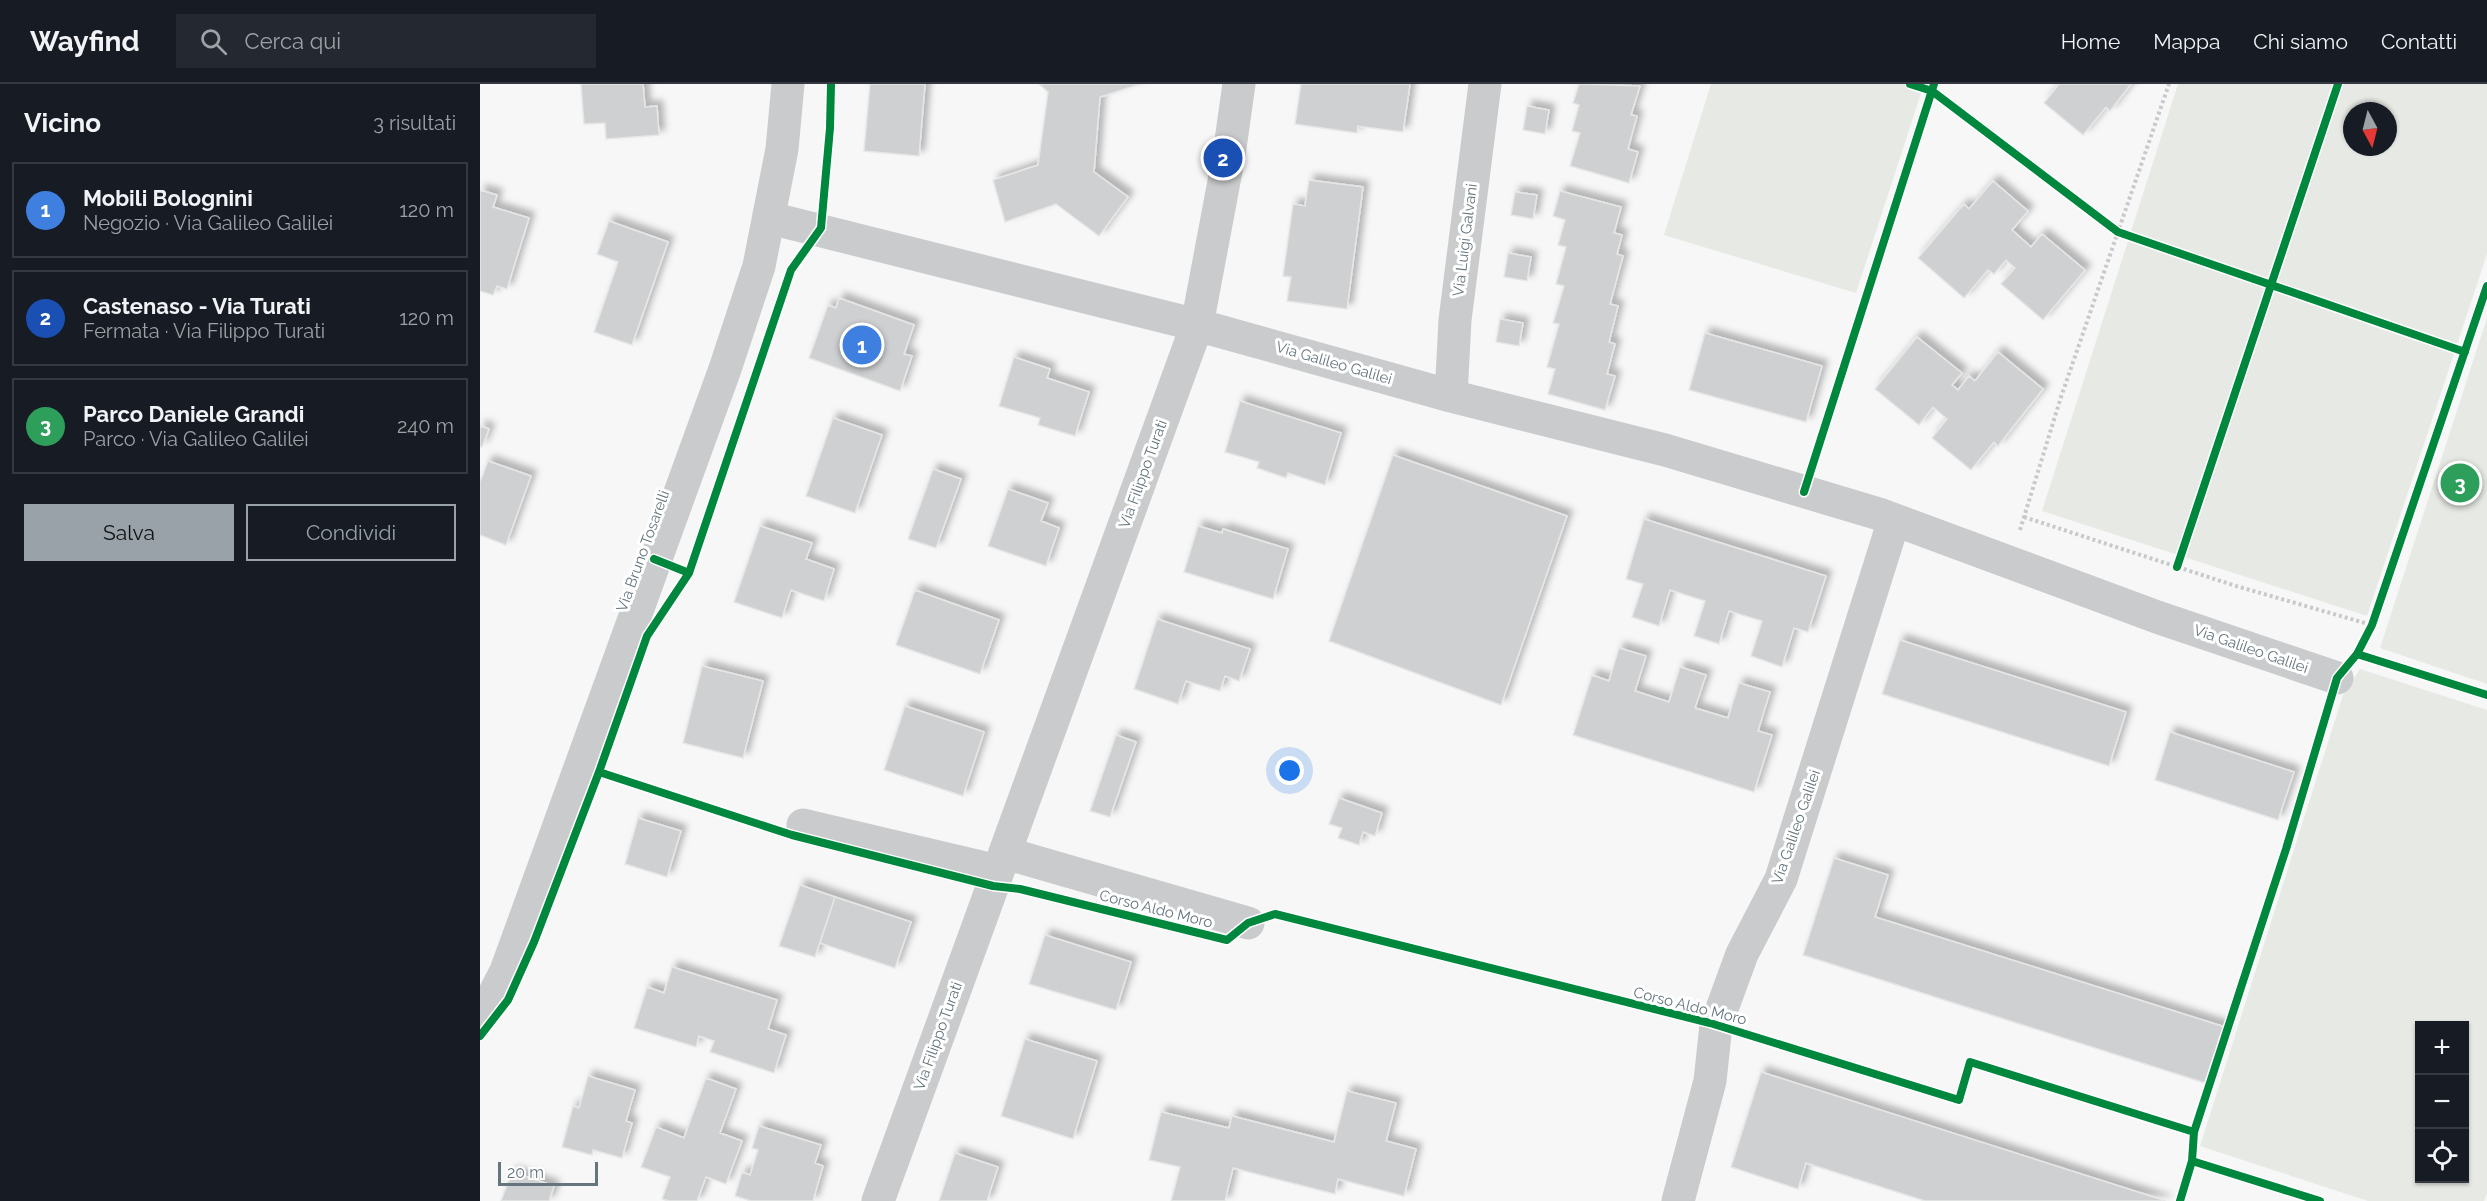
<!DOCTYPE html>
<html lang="it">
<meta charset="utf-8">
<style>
:root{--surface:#171b24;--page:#242831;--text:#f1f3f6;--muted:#9ea1a6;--line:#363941;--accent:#98a2a8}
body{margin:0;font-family:Raleway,sans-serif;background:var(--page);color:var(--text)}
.controls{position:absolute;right:18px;bottom:18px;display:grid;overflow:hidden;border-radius:0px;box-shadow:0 2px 4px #0004}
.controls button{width:54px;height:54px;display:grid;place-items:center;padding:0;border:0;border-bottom:2px solid var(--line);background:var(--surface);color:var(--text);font:30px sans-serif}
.compass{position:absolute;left:1863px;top:18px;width:54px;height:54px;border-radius:50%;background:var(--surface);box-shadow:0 2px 4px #0004;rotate:173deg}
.scale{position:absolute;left:18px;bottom:15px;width:100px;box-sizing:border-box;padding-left:6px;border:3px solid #65757e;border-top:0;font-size:16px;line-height:21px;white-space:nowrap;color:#65757e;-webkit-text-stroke:4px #fff;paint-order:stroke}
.you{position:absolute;left:810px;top:687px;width:21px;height:21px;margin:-15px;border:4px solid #fff;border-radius:50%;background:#1a73e8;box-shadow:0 0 0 9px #1a73e833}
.badge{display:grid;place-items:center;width:39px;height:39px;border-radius:50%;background:var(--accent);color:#fff;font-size:20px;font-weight:700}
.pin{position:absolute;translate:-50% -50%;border:3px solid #fff;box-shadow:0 2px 6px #0006}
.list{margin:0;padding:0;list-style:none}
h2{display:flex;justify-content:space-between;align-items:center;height:78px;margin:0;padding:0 24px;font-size:26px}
h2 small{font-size:20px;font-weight:400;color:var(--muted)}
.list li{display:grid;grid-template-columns:39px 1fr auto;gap:18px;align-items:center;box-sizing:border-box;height:96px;margin:0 12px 12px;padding:0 12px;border:2px solid var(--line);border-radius:0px}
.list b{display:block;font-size:22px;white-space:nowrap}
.list p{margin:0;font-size:20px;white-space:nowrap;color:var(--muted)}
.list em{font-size:20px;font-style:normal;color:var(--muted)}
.actions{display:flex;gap:12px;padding:18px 24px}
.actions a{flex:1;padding:14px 0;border:2px solid var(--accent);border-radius:0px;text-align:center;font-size:21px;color:var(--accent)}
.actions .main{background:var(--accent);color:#111}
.icon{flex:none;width:33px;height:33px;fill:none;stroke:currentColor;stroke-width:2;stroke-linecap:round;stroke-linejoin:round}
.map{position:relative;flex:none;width:2007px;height:1117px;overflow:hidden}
header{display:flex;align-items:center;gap:36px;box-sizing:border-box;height:84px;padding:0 30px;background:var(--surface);border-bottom:2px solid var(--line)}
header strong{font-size:28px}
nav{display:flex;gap:33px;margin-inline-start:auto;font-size:21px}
.search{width:420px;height:54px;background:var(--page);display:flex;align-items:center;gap:15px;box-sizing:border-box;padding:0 21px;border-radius:0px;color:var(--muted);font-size:22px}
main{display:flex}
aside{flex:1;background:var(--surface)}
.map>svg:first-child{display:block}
.green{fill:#e6e9e4;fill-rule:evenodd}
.building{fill:#ced0d1;stroke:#e6e6e6;stroke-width:1.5;filter:url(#shadow)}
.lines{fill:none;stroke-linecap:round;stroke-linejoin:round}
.path{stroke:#c7c9ca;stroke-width:4;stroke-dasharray:3 3;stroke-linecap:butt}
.minor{stroke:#cacbcc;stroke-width:33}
.tertiary{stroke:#cacbcc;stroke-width:33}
.cycleway-casing{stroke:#fff;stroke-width:11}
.cycleway{stroke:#00873e;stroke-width:8}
.labels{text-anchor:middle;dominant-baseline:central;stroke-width:6;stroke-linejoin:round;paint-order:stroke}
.street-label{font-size:15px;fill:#65757e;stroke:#fff}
</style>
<header>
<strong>Wayfind</strong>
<div class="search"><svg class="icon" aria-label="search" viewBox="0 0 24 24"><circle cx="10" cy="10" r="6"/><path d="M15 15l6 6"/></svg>Cerca qui</div>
<nav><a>Home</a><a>Mappa</a><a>Chi siamo</a><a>Contatti</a></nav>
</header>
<main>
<aside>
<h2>Vicino<small>3 risultati</small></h2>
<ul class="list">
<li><span class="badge" style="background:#3f7fe0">1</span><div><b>Mobili Bolognini</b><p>Negozio · Via Galileo Galilei</p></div><em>120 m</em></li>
<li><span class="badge" style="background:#1a4fb4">2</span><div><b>Castenaso - Via Turati</b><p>Fermata · Via Filippo Turati</p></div><em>120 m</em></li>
<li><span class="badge" style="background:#2e9e5b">3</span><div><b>Parco Daniele Grandi</b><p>Parco · Via Galileo Galilei</p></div><em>240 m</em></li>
</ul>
<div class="actions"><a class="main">Salva</a><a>Condividi</a></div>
</aside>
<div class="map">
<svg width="2007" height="1117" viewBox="0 0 2007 1117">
<defs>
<filter id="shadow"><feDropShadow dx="5.5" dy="-5.5" stdDeviation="3" flood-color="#0004"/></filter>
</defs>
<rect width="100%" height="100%" fill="#f7f7f7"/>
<path class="green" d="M1231 0H1444L1376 209 1184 151Z
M1698 0H2007V170L1887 532 1562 427ZM1872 27H1908V63H1872Z
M2007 234V600L1900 564Z
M1880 585 2007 626V1109L2004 1117H1888L1720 1062 1863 611ZM1940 942H1984V1094H1940Z"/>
<path class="building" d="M101 0H163L165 23 177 22 179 51 126 55 125 39 104 40Z
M390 0H445L439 72 384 67Z
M559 0H660L620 13 614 88 648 113 619 152 576 120 525 138 513 96 558 81 568 8Z
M821 0H930L923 48 878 42 877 49 815 40Z
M1099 0 1160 2 1151 31 1157 32 1148 65 1158 68 1149 99 1090 82 1100 49 1092 47 1099 21 1093 19Z
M1579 0H1651L1630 27 1626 23 1603 51 1564 19Z
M1047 22 1069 26 1065 50 1043 46Z
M829 96 883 103 867 225 807 217 811 193 803 192 813 120 825 122Z
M1513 97 1548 127 1532 146 1551 163 1562 150 1605 186 1563 236 1521 200 1535 184 1526 176 1514 190 1508 186 1484 214 1438 174 1484 120 1489 125Z
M0 106 17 111 13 123 49 134 27 205 17 202 13 211 0 207Z
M1080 107 1141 123 1134 149 1142 151 1137 170 1143 172 1130 220 1138 222 1129 258 1135 260 1127 290 1135 292 1125 326 1068 310 1075 285 1067 283 1079 240 1073 239 1084 202 1076 200 1086 163 1078 161 1085 136 1073 132Z
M1035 108 1057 111 1053 135 1031 131Z
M129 137 188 158 152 261 114 248 138 178 117 170Z
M1028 169 1051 173 1047 197 1024 193Z
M359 214 434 241 424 270 432 272 420 307 329 274 348 221 356 224Z
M1020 235 1043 239 1039 262 1016 258Z
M1225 249 1342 282 1326 338 1209 306Z
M1437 253 1482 289 1472 301 1478 306 1489 292 1495 297 1518 268 1563 305 1518 362 1514 358 1491 386 1452 354 1467 335 1453 323 1439 341 1395 305Z
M534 273 570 285 567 294 609 308 595 352 558 341 560 334 519 322Z
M760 317 861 349 845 401 808 389 806 394 777 384 779 378 745 368Z
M353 334 402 351 375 429 326 412Z
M0 342 9 345 2 363 0 362Z
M913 371 1087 432 1021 621 849 557Z
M8 377 51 392 26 461 0 451V398Z
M453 385 481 395 456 464 428 455Z
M528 405 568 419 561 437 579 444 566 482 508 462Z
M1164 435 1346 492 1328 548 1314 544 1302 583 1271 572 1282 537 1249 527 1239 560 1214 552 1225 517 1190 506 1179 542 1152 533 1163 500 1146 495Z
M280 442 332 459 326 475 354 485 344 517 311 506 302 534 254 518Z
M718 442 742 449 743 445 808 465 793 515 704 488Z
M435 506 519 536 500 590 416 561Z
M677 535 770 565 759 597 745 592 740 607 706 597 698 620 654 605Z
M1420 556 1646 628 1629 682 1402 610Z
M1139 564 1166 572 1155 607 1189 618 1200 583 1226 591 1215 624 1248 634 1259 599 1290 608 1278 647 1292 651 1274 708 1093 651 1112 591 1129 597Z
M222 582 283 597 263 674 203 659Z
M425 622 504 648 483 712 404 686Z
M1690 648 1814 688 1798 736 1675 696Z
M636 651 656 658 630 733 610 727Z
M859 714 902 729 895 752 883 748 879 761 858 754 862 744 849 740Z
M158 734 201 747 187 793 145 780Z
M1354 774 1408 791 1395 833 1745 943 1725 999 1323 871Z
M320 801 355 813 335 873 299 862Z
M355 813 431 838 415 884 340 859Z
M565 851 651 878 636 926 549 900Z
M192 883 297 916 288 945 306 951 294 989 230 968 234 957 219 952 216 963 154 944 167 903 184 909Z
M545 955 617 977 593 1055 521 1032Z
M1281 988 1686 1117H1445L1326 1079 1318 1105 1251 1083Z
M108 992 155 1006 146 1037 152 1039 142 1074 113 1066 112 1071 82 1063 93 1022 99 1024Z
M226 994 256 1005 240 1049 262 1057 246 1100 226 1093 217 1117H189L182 1115 190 1093 161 1083 176 1043 204 1054Z
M867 1007 916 1019 906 1057 936 1065 924 1112 858 1095 855 1110 753 1084 745 1117H691L700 1083 669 1076 681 1028 749 1044 752 1032 854 1058Z
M279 1042 341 1061 335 1079 343 1082 333 1117H271L255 1112 262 1088 270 1091 278 1066 272 1064Z
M475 1069 518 1083 507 1117H459Z
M32 1088 74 1102 69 1117H21Z"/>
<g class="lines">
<path class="path" d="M1544 433 1756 502 1892 541
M1540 446 1581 313 1689 0"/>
<path class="minor" d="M290 134 717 241 971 312 1185 366 1399 430 1677 533 1857 594
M971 312 975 236 1005 0
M323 741 518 787
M525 769 768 839
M398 1117 717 241 749 71 759 0
M1198 1117 1230 997 1236 941 1262 870 1301 795 1414 436"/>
<path class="tertiary" d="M0 929 10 918 26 887 245 285 279 182 302 65 308 0"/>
<g class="cycleway-casing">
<path id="cycleway" d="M1430 0 1452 7 1638 148 1985 268
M1324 408 1454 0
M174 475 209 489 311 186 341 144 350 44 351 0
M1697 483 1858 0
M1877 570 2007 611
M119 688 312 751 513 802 540 805 747 856 768 839 795 830 1230 939 1479 1016 1490 978 1714 1048
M0 952 28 916 54 858 119 688 167 552 209 489
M1712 1077 1840 1117
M1700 1117 1712 1077 1714 1048 1806 765 1857 594 1877 570 1892 541 2007 202"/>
</g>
<use href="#cycleway" class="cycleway"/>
</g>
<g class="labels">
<g class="street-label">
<text transform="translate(985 156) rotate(-83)">Via Luigi Galvani</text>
<text transform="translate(854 279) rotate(16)">Via Galileo Galilei</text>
<text transform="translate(663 390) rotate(-70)">Via Filippo Turati</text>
<text transform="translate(163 467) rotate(-70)">Via Bruno Tosarelli</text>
<text transform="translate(1771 565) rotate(19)">Via Galileo Galilei</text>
<text transform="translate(1316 743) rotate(-71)">Via Galileo Galilei</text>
<text transform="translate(676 825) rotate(14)">Corso Aldo Moro</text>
<text transform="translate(1210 922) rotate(14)">Corso Aldo Moro</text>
<text transform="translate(458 952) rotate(-70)">Via Filippo Turati</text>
</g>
</g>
</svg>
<div class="controls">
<button>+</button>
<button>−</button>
<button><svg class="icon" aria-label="locate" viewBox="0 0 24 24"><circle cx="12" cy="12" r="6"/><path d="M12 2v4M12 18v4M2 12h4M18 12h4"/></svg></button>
</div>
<svg class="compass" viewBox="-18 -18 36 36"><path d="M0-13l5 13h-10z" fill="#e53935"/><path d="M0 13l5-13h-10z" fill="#9ea1a6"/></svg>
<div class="scale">20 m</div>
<div class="you"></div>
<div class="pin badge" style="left:382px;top:261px;background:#3f7fe0">1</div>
<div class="pin badge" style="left:743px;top:74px;background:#1a4fb4">2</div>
<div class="pin badge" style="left:1980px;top:399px;background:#2e9e5b">3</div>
</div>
</main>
